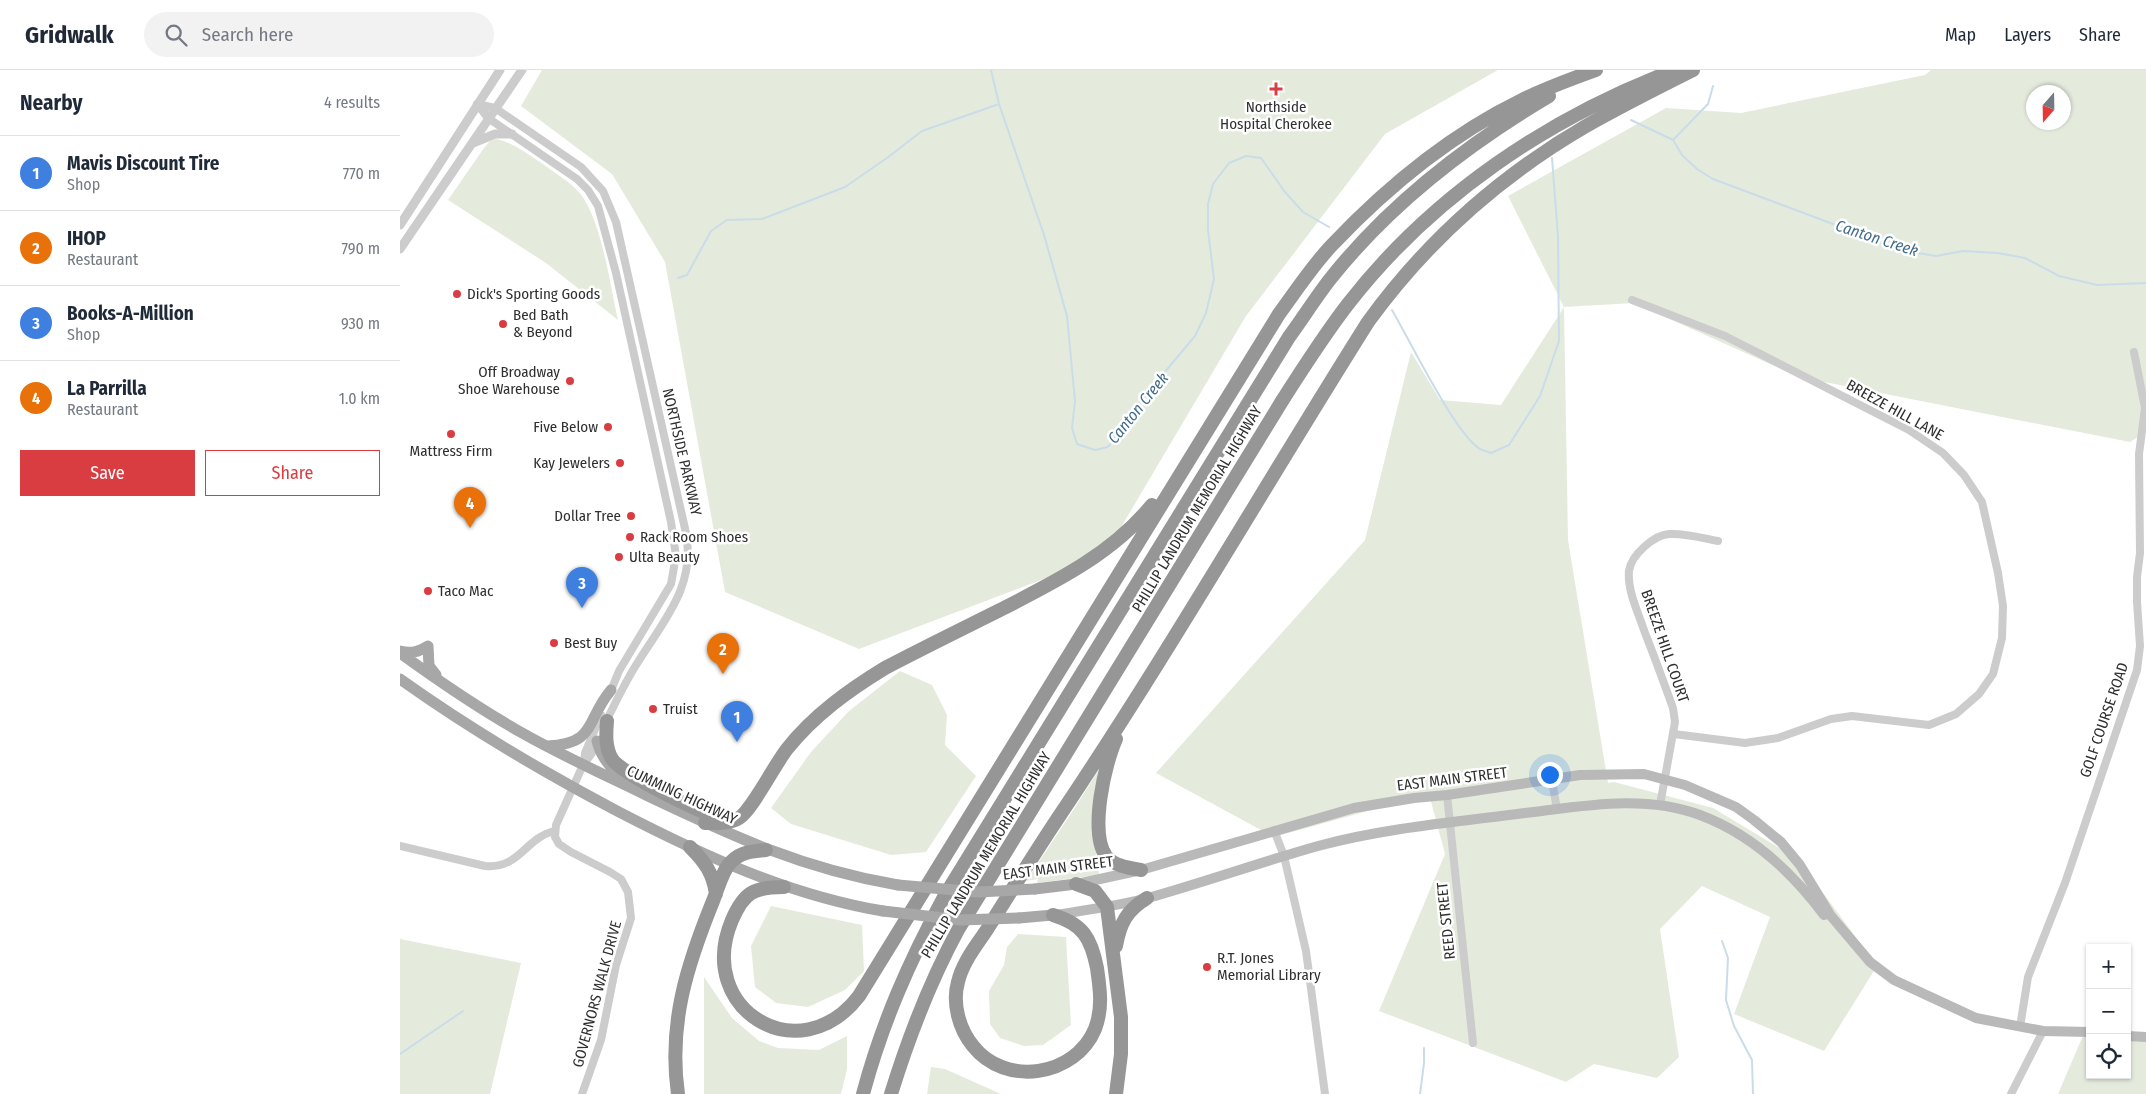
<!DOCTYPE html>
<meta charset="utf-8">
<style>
:root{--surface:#fff;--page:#f2f2f3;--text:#1f2937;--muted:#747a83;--line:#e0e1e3;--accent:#d93d41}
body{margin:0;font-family:"Fira Sans Condensed",sans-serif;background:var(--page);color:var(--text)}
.controls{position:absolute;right:15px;bottom:15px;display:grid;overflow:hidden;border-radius:0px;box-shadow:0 1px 4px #0004}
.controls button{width:45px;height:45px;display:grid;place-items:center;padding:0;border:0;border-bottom:1px solid var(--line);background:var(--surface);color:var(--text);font:25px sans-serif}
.compass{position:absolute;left:1626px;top:15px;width:45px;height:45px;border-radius:50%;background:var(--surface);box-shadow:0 1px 4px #0004;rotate:200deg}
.you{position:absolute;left:1149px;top:704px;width:18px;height:18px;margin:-12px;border:4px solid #fff;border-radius:50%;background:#1a73e8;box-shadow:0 0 0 8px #1a73e833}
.badge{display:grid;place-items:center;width:32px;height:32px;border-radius:50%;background:var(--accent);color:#fff;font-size:16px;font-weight:700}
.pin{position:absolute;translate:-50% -41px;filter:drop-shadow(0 1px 2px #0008)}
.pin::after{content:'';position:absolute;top:26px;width:18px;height:15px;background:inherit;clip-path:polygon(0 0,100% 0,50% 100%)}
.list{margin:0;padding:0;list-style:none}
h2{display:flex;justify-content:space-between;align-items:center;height:65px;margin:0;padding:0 20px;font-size:21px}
h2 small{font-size:16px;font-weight:400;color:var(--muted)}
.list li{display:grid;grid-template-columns:32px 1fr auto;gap:15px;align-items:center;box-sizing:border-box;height:75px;padding:0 20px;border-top:1px solid var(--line)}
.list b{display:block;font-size:19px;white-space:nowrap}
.list p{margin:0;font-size:16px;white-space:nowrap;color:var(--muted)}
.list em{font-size:16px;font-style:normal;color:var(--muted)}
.actions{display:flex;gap:10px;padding:15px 20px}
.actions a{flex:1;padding:11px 0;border:1px solid var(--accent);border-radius:0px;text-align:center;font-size:18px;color:var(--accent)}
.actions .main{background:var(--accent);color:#fff}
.icon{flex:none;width:28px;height:28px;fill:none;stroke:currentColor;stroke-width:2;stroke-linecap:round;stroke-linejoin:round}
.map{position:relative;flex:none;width:1746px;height:1024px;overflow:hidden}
header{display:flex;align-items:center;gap:30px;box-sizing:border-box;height:70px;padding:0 25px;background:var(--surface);border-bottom:1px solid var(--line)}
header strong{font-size:24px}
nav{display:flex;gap:28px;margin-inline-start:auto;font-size:18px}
.search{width:350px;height:45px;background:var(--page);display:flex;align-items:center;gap:12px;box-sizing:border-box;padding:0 18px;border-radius:28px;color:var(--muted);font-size:19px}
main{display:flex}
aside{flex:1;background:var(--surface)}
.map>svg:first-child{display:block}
.green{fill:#e4ebdd;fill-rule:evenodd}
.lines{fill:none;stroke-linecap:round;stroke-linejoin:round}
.stream{stroke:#cbdce9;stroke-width:2}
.minor{stroke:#ccc;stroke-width:8}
.tertiary{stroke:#ccc;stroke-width:9}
.secondary{stroke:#b9b9b9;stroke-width:10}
.primary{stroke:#a7a7a7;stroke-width:11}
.motorway{stroke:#969696;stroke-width:14}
.primary-bridge{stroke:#a7a7a7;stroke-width:11}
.poi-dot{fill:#d93d41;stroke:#fff;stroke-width:2}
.labels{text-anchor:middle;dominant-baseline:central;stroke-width:5;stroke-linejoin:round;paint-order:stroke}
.poi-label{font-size:15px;fill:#2f2f2f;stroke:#fff;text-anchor:start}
.street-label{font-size:15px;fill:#2f2f2f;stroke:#fff}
.water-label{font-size:16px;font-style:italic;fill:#426b8b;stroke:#fff}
</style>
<header>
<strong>Gridwalk</strong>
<div class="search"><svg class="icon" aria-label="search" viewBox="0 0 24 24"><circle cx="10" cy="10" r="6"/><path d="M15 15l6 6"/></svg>Search here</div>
<nav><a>Map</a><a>Layers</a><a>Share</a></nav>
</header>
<main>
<aside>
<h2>Nearby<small>4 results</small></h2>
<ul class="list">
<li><span class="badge" style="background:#3f7fe0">1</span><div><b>Mavis Discount Tire</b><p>Shop</p></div><em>770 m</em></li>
<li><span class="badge" style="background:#e8710a">2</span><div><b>IHOP</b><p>Restaurant</p></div><em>790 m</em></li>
<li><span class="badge" style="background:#3f7fe0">3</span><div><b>Books-A-Million</b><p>Shop</p></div><em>930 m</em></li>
<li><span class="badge" style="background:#e8710a">4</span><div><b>La Parrilla</b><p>Restaurant</p></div><em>1.0 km</em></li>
</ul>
<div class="actions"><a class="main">Save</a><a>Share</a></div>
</aside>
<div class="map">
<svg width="1746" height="1024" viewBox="0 0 1746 1024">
<rect width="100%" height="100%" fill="#fff"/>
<path class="green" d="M142 0H1098L985 64 846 246 704 486 459 579 325 522 265 192 212 104 121 36Z
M1531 0H1746V362L1730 372 1399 307 1234 233 1164 237 1168 470 1208 713 1214 712 1313 738 1398 789 1477 896 1424 981 1334 944 1370 847 1302 816 1260 859 1279 987 1257 1008 1194 994 1166 1012 979 941 1045 784 1029 724 874 767 756 703 965 470 1011 282 1040 330 1101 335 1164 237 1108 126 1266 38 1341 43 1525 5ZM1634 22H1664V52H1634Z
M96 69C112 72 126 83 140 92 152 101 166 109 177 120 201 144 210 216 218 250L146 193 48 130 84 78 90 71Z
M500 601 532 615 547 645 545 675 576 706 526 782 491 785 391 754 371 738 411 682 449 641Z
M703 693 695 772 699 805 637 813 638 809 626 811 674 739Z
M371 836 462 855 464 901 445 920 408 937 376 933 355 917 351 876Z
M618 864 666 867 671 955 643 975 624 976 600 968 590 954 589 921 604 895 607 877Z
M0 869 121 893 90 1024H0Z
M304 907 332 948 359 971 378 978 419 980 447 966V999L441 1024H304Z
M1685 961H1690V1005H1727V964L1746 966V1024H1658Z
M531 997 545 999 601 1024H527Z"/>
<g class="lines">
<path class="stream" d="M591 0 599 34 644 165 667 246 675 331 672 358 677 374 695 380 708 377 748 322 795 266 806 243 814 209 808 160V134L813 114 829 93 846 86 861 88 885 122 903 142 929 157
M1231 50 1273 70 1282 85 1297 99 1313 109 1505 181 1536 186 1563 181 1598 183 1625 188 1659 206 1697 215 1746 213
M1273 70 1308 34 1313 16
M278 208 287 205 311 161 327 150 362 149 445 117 487 88 522 61 599 34
M992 240C1009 269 1055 364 1080 379 1083 380 1088 382 1091 383L1109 375 1140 326 1159 271 1158 167 1152 88
M1322 871 1328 888 1326 930 1334 956 1352 990 1353 1024
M0 984 63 941
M1020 1024 1024 993V978"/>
<path class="minor" d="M77 34 95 38 181 97 203 121 216 152 286 463C296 516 264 550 238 592 225 612 215 633 205 654
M77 34 88 48 177 109 188 120 198 136 216 203 271 452 276 486 271 514 219 601 210 623
M1232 230 1325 266 1509 360 1543 383 1564 405 1582 432 1598 503 1603 536 1602 568 1593 604 1579 624 1556 644 1529 655 1452 646 1431 649 1378 668 1345 673 1274 664
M184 693 185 683 201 645
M1152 711 1157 739
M1047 725 1073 973
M1260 735 1275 652 1273 638C1264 613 1255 588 1245 563 1239 544 1227 521 1229 501 1231 485 1254 465 1269 464 1286 463 1302 468 1318 471
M874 760 884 786 906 881 925 1024
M0 776 85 796C120 799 124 769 154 761
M1620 957 1628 907 1665 813 1737 600 1740 576 1737 532V507L1740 483 1739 384 1745 338 1734 282
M182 1024 201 970 216 895 231 848 228 822 221 809 210 802 171 782 159 774 155 767 156 755 183 695 192 683 197 671
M1611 1024 1643 961"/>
<path class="tertiary" d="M73 73 95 64H112
M0 155 100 0
M0 179 122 0"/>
<path class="secondary" d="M677 814 741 800 954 738 1014 728 1047 725 1180 705 1244 704 1285 715 1336 737 1354 750 1381 772 1400 795 1431 846 1470 892 1494 910 1576 948 1643 961 1690 962
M655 845C686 840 717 836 748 828 805 812 861 792 918 776 985 758 1056 752 1125 743 1183 736 1244 724 1300 745 1351 764 1392 802 1424 845
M1727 966 1746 967"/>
<path class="primary" d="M0 581C11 584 18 582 28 576L29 596 36 605
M0 583C40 612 81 640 124 664 163 686 205 705 246 725 332 766 403 799 498 815
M0 609C70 659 143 702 219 742 304 786 389 825 483 841
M197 671C201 688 211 697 222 710
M147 676C197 674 185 651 211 620
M635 819 676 814
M619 848 653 845"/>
<path class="motorway" d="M207 651C206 663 205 678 212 689 222 704 308 748 325 748
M716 669C705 693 689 762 706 786 714 796 729 798 741 800
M305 753C316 753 329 754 339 748 352 740 375 694 387 679 414 645 449 620 485 598 523 578 562 559 600 540 655 512 712 484 752 435
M290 777C305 792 313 803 316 824
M676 814 695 821 707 837 721 947V984L716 1024
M384 817C354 817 344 822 332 850 294 940 400 1003 459 926L879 244C896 221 912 196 932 175 987 117 1050 65 1122 30 1146 18 1171 9 1196 0
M653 845C683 854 691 868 697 898 700 919 703 938 695 959 675 1007 605 1017 573 976 559 959 552 933 558 912 563 891 577 875 588 858 611 821 634 784 658 748 767 586 864 417 968 252 1026 172 1100 106 1186 56 1221 36 1257 18 1293 0
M716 876C720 853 727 840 747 828
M278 1024C268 954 287 895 313 831 318 819 322 801 331 792 340 782 353 781 366 780
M463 1024C482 953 509 892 544 827L889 267C903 248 916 227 931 208 990 134 1068 74 1149 26
M491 1024C509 966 530 911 559 858L882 331C903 298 924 265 948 234 1032 126 1148 48 1275 0"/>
<path class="primary-bridge" d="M498 815 578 822 635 819
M483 841 561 850 619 848"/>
</g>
<g class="poi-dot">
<path d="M873.5 11.5h5v5h5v5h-5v5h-5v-5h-5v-5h5z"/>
<circle cx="57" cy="224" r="5"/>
<circle cx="103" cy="254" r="5"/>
<circle cx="170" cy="311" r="5"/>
<circle cx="208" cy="357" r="5"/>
<circle cx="51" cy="364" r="5"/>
<circle cx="220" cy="393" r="5"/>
<circle cx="231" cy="446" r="5"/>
<circle cx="230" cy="467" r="5"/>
<circle cx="219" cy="487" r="5"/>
<circle cx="28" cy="521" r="5"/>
<circle cx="154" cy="573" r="5"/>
<circle cx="253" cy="639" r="5"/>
<circle cx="807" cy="897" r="5"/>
</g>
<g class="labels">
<g class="poi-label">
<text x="876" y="37" text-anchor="middle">Northside<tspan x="876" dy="17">Hospital Cherokee</tspan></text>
<text x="67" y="224">Dick's Sporting Goods</text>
<text x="113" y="245">Bed Bath<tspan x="113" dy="17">&amp; Beyond</tspan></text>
<text x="160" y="302" text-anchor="end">Off Broadway<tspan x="160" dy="17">Shoe Warehouse</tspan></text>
<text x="198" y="357" text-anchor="end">Five Below</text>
<text x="51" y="381" text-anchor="middle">Mattress Firm</text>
<text x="210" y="393" text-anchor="end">Kay Jewelers</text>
<text x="221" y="446" text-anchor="end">Dollar Tree</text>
<text x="240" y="467">Rack Room Shoes</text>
<text x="229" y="487">Ulta Beauty</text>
<text x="38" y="521">Taco Mac</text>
<text x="164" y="573">Best Buy</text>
<text x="263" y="639">Truist</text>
<text x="817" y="888">R.T. Jones<tspan x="817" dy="17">Memorial Library</tspan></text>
</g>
<g class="street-label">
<text transform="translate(1495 340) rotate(29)">BREEZE HILL LANE</text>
<text transform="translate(282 382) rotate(77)">NORTHSIDE PARKWAY</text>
<text transform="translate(797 439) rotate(-59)">PHILLIP LANDRUM MEMORIAL HIGHWAY</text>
<text transform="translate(1265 576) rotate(71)">BREEZE HILL COURT</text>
<text transform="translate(1704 650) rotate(-71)">GOLF COURSE ROAD</text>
<text transform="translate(1052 709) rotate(-7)">EAST MAIN STREET</text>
<text transform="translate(282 725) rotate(25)">CUMMING HIGHWAY</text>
<text transform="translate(586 785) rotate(-59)">PHILLIP LANDRUM MEMORIAL HIGHWAY</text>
<text transform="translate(658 798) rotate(-7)">EAST MAIN STREET</text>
<text transform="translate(1046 851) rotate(-96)">REED STREET</text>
<text transform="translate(197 924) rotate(-75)">GOVERNORS WALK DRIVE</text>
</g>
<g class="water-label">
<text transform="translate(1477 168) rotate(18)">Canton Creek</text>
<text transform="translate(738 338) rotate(-51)">Canton Creek</text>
</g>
</g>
</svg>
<div class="controls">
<button>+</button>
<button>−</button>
<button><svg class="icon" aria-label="locate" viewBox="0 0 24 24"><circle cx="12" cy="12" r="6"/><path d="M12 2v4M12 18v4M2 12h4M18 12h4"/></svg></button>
</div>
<svg class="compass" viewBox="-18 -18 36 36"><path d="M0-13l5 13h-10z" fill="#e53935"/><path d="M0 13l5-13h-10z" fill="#747a83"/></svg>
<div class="you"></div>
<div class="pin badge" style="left:337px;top:672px;background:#3f7fe0">1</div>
<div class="pin badge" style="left:323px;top:604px;background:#e8710a">2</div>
<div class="pin badge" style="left:182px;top:538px;background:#3f7fe0">3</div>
<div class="pin badge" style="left:70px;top:458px;background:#e8710a">4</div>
</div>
</main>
